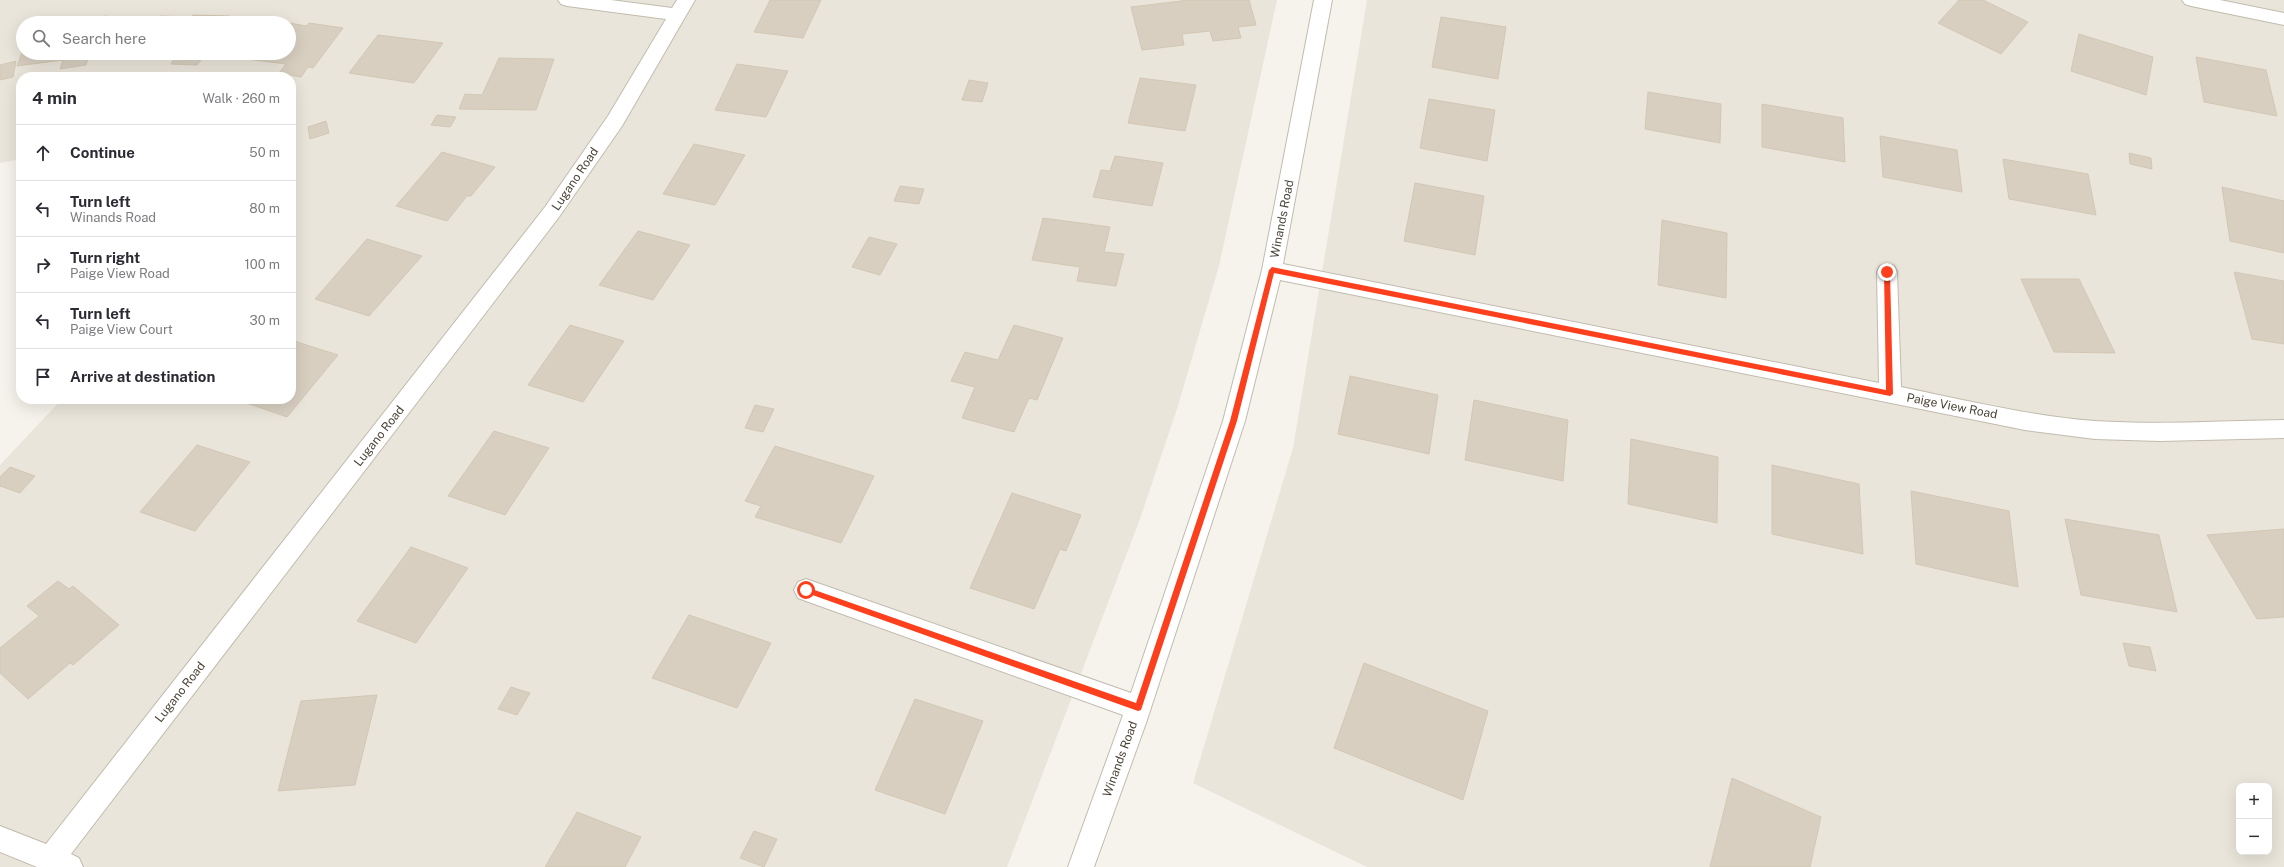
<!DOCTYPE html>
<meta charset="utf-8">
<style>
:root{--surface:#fff;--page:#f2f2f3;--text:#2b2b33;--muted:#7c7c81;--line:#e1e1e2}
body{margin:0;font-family:"Public Sans",sans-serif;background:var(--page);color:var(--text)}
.controls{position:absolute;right:12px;bottom:12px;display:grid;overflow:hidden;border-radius:8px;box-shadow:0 4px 16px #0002}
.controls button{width:36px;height:36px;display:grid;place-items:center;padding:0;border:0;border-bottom:1px solid var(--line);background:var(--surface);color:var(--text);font:20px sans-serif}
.stop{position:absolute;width:12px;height:12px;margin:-9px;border:3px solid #fc3f1d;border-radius:50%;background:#fff}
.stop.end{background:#fc3f1d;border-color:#fff;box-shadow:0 1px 4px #0008}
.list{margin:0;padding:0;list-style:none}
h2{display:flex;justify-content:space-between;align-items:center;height:52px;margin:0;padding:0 16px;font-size:17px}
h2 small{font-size:13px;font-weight:400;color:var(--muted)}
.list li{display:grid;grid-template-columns:26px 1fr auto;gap:12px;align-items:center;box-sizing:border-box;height:56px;padding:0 16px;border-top:1px solid var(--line)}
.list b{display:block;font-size:15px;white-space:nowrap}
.list p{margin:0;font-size:13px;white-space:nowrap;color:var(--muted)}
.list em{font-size:13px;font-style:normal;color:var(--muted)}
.icon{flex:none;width:22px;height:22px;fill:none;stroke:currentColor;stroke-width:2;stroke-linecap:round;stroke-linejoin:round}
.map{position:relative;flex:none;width:2284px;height:867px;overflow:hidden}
.search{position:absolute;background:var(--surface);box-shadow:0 4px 16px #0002;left:16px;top:16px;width:280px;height:44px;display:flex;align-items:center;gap:10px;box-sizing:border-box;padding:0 14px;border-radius:22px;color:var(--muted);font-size:15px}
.panel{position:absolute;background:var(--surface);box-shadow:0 4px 16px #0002;left:16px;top:72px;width:280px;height:332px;border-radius:16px}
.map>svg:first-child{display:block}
.residential{fill:#eae5da;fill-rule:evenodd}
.building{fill:#d8cfc1;stroke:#d3c7b4}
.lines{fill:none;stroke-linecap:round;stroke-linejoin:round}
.minor-casing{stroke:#c2bbae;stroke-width:2}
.minor{fill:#fff;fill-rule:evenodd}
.route{fill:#fc3f1d}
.labels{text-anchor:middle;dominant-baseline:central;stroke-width:3.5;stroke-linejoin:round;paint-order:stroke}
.street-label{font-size:12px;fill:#4b4439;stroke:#fff}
</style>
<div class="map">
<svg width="2284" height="867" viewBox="0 0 2284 867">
<rect width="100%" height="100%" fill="#f6f3ec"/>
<path class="residential" d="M0 0H1277L1219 266 1177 409 1140 519 1007 867H0V465L62 399H291V77H21V159L0 163ZM23 23H289V53H23Z
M1367 0H2284V867H1367L1193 783 1293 448ZM2239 786H2269V852H2239Z"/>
<path class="building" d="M770 0H821L803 38 754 32Z
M1189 0H1249L1256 25 1238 27 1241 38 1213 41 1210 31 1182 34 1184 45 1142 50 1131 7Z
M1959 0H1983L2028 22 2001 54 1938 23Z
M193 15 230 16 225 23H155L160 16 192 17Z
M107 16 105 23H65L66 21Z
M1441 17 1506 27 1498 79 1432 67Z
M289 23 307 26 309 23 343 28 313 68 308 67 301 77 279 73 286 64 246 59 251 53H289Z
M2079 34 2153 57 2146 95 2071 71Z
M378 35 443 43 414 83 349 73Z
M23 50V53H95L89 56 86 65 60 69 63 60 17 66Z
M207 53 197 65 171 64 177 55 136 54Z
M2196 57 2266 70 2277 116 2204 102Z
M499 58 554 59 536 110 459 109 465 94 482 95Z
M16 61 13 77 0 80V65Z
M737 64 788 71 766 117 715 110Z
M1140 78 1196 85 1185 131 1128 123Z
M969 80 988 83 982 102 962 100Z
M1648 92 1721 104 1720 143 1645 129Z
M1429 99 1495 110 1487 161 1420 148Z
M1762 104 1843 118 1845 162 1762 147Z
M437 115 456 117 450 127 431 125Z
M326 121 329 133 310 139 308 127Z
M1880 136 1957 150 1962 192 1883 177Z
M694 144 745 155 715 205 663 194Z
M442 152 495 167 471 196H467L447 221 396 206Z
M2129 153 2151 158 2152 169 2130 164Z
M1115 156 1163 163 1152 206 1093 197 1101 170 1110 171Z
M2003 159 2088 174 2096 215 2009 199Z
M1415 183 1484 196 1475 255 1404 241Z
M900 186 924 189 919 204 894 201Z
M2222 187 2284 201V253L2230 241Z
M1043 218 1110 227 1104 252 1124 254 1116 286 1077 281 1080 267 1032 260Z
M1662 220 1727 233 1726 298 1658 285Z
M638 231 690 245 653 300 599 285Z
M869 237 897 244 880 275 852 267Z
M367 239 422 256 369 316 315 299Z
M2234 272 2284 281V344L2252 339Z
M2021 279H2079L2115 353 2054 352Z
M570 325 624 341 583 402 528 385Z
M1014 325 1063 338 1037 400 1029 398 1014 432 962 418 975 387 951 381 965 352 998 360Z
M291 340 338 355 287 417 235 399H291Z
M1350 376 1438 395 1429 454 1338 434Z
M1474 400 1568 420 1563 481 1465 460Z
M755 405 774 409 763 432 745 428Z
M494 431 549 448 505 515 448 496Z
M1631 439 1718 457 1717 523 1628 504Z
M197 445 250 462 195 531 140 512Z
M775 446 874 476 841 543 755 517 761 506 745 501Z
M1772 465 1859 484 1863 554 1772 534Z
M10 467 35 476 20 493 0 486V477Z
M1911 491 2009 511 2018 587 1916 564Z
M1012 493 1081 515 1066 551 1060 549 1034 609 970 588Z
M2065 519 2159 535 2177 612 2081 595Z
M2284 529V617L2257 619 2207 535Z
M411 547 468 568 416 643 357 621Z
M58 581 69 589 73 586 119 625 73 665 70 663 28 699 0 673V648L39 616 27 606Z
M689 615 771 643 737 708 652 678Z
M2123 643 2150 647 2156 671 2129 666Z
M1364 663 1488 711 1463 800 1334 748Z
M511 687 530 693 517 715 498 709Z
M377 695 355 785 278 791 301 701Z
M915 699 983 721 945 814 875 790Z
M1732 778 1821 817 1810 867H1710Z
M577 812 641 837 625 867H545Z
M754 831 777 839 764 867 740 858Z"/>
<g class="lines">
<g class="minor-casing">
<path id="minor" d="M558 0H611L672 8 677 0H695L622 126 559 217 71 854 79 858 83 867H37L0 852V826L46 844 545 207 608 116 666 19 567 6 561 4Z
M1314 0H1332L1283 264 1879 383 1877 272 1880 266 1887 264 1894 266 1897 272 1901 387C1965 400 2030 416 2095 421 2158 425 2221 421 2284 420V438L2160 441 2095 439 2025 430 1280 280 1245 421 1146 723 1094 867H1068L1123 715 806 601 798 598 794 590 798 582 806 579 1131 693 1223 421 1262 270Z
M2182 0H2220L2284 13V25L2191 6 2185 4Z"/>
</g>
<use href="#minor" class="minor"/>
</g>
<path class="route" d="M1272 267 1886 390 1884 272 1887 270 1890 272 1893 394 1890 396 1274 273 1237 421 1141 710 1138 711 804 592 803 590 806 587 1136 703 1230 421 1269 270Z"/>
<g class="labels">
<g class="street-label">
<text transform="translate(575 179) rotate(-56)">Lugano Road</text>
<text transform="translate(1282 219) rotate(-79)">Winands Road</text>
<text transform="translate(1952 406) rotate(11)">Paige View Road</text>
<text transform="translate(379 436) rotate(-52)">Lugano Road</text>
<text transform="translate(180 692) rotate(-52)">Lugano Road</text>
<text transform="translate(1120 759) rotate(-70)">Winands Road</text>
</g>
</g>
</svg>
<div class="controls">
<button>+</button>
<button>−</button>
</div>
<div class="stop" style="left:806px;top:590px"></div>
<div class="stop end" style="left:1887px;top:272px"></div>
<div class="search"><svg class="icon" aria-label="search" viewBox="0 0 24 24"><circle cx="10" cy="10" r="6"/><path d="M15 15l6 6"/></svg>Search here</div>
<section class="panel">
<h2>4 min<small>Walk · 260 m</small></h2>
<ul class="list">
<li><svg class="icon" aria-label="ahead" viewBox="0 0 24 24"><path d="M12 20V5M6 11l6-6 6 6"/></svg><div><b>Continue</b></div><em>50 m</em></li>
<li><svg class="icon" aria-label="left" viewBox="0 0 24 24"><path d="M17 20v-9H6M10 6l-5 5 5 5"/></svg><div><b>Turn left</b><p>Winands Road</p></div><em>80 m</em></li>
<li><svg class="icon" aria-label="right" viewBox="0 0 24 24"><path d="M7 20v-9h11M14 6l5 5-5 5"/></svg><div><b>Turn right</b><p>Paige View Road</p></div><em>100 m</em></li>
<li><svg class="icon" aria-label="left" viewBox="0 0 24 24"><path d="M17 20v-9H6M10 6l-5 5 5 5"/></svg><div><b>Turn left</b><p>Paige View Court</p></div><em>30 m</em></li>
<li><svg class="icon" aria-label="arrive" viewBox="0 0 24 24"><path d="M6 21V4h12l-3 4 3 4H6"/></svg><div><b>Arrive at destination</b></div></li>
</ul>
</section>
</div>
